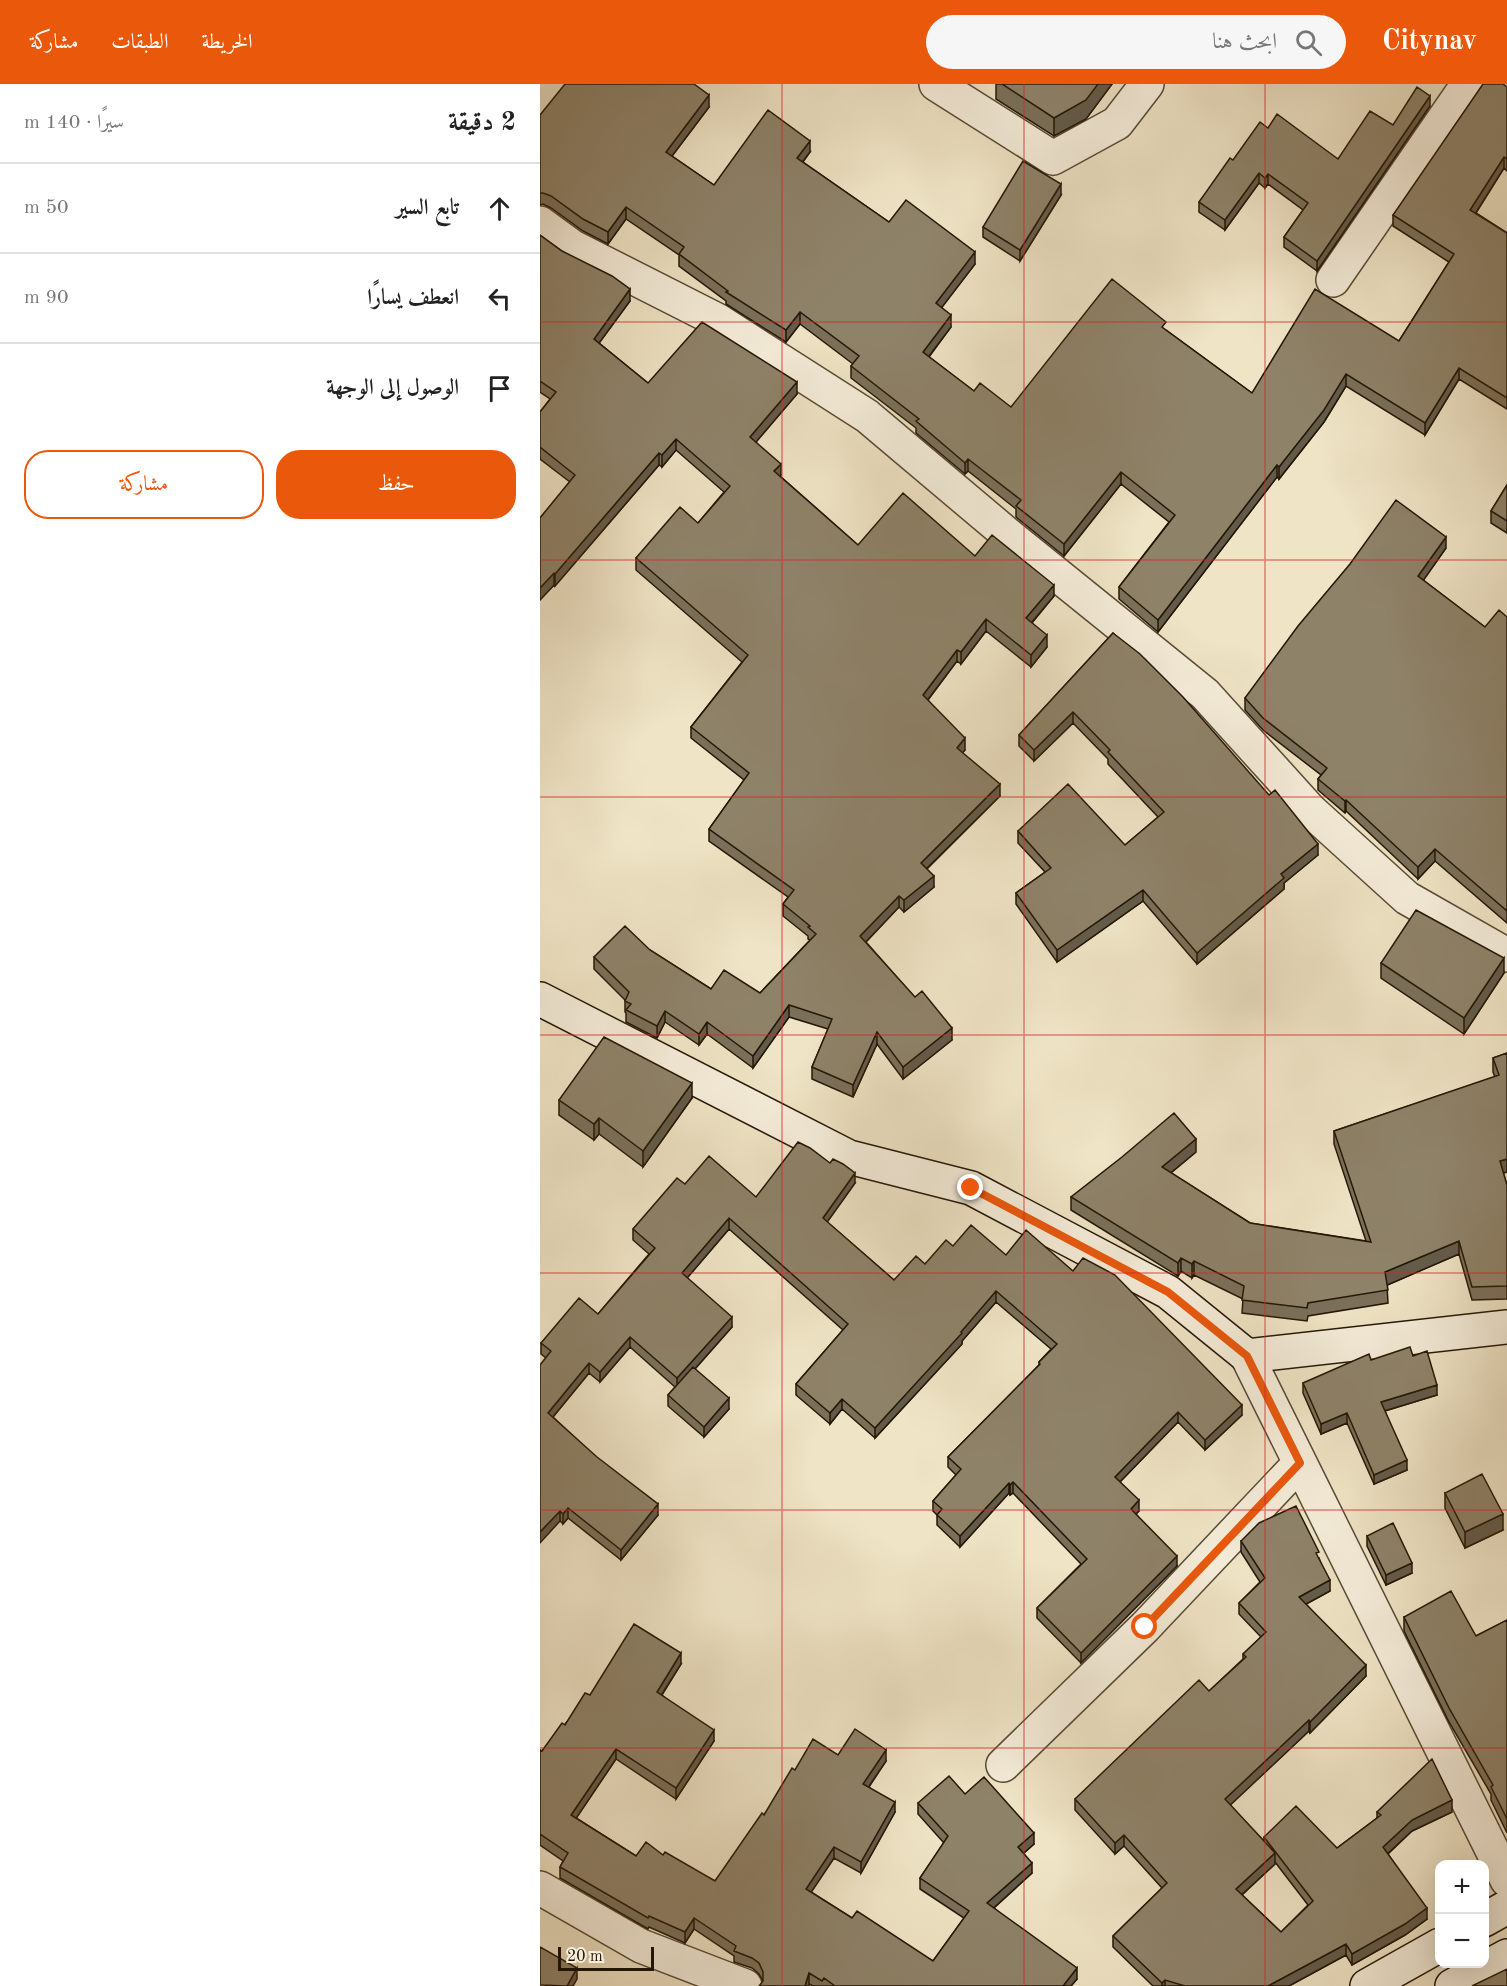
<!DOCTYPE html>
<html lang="ar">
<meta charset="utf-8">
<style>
:root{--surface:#fff;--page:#f6f6f6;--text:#222;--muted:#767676;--line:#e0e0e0;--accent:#ea580c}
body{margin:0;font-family:"Old Standard TT",Amiri,serif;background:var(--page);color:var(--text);direction:rtl}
.controls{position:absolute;right:18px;bottom:18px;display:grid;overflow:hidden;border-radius:12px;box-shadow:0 6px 24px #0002}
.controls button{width:54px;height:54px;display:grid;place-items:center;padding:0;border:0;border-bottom:2px solid var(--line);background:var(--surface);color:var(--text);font:30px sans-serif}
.scale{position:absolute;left:18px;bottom:15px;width:96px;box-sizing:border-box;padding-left:6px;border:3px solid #251705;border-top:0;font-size:16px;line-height:21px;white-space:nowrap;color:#251705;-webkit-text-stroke:4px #f5edda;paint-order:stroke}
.stop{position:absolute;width:18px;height:18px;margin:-14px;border:4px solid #ea580c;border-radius:50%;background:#fff}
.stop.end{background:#ea580c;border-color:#fff;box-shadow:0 2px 6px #0008}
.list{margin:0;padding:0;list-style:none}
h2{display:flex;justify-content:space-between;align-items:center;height:78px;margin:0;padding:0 24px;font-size:26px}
h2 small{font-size:20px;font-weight:400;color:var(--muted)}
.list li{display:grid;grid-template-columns:39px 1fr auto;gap:18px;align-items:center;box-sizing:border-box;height:90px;padding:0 24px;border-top:2px solid var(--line)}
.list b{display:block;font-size:22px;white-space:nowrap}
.list em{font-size:20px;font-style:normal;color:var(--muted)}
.actions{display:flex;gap:12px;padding:18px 24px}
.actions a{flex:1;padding:14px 0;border:2px solid var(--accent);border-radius:24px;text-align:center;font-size:21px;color:var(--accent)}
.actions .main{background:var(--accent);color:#fff}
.icon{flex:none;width:33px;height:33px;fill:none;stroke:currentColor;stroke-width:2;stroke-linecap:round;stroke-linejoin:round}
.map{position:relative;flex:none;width:967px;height:1902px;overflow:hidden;direction:ltr}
header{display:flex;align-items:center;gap:36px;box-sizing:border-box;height:84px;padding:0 30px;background:var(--accent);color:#fff}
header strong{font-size:28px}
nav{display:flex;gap:33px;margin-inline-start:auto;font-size:21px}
.search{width:420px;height:54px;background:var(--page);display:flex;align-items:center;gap:15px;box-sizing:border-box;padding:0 21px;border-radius:33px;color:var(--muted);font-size:22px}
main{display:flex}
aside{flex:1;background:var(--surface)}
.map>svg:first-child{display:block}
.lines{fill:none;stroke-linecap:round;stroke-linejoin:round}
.street-casing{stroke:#584a35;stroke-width:36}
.secondary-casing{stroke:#251705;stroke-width:36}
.street{stroke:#f5edda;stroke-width:33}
.secondary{stroke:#f5edda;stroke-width:33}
.wall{fill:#7a705a;stroke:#251705;stroke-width:1.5;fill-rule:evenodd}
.shaded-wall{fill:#635b4a;stroke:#251705;stroke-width:1.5}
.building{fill:#8e8269;stroke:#251705;stroke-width:1.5}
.route{stroke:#ea580c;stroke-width:8}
.grid{fill:none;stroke:#d62828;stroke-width:1.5;stroke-opacity:0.55}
</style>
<header>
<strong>Citynav</strong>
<div class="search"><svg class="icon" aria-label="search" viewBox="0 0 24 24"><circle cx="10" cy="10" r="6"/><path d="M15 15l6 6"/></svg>ابحث هنا</div>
<nav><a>الخريطة</a><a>الطبقات</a><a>مشاركة</a></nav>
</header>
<main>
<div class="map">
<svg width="967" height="1902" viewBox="0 0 967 1902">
<rect width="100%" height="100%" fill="#efe4c6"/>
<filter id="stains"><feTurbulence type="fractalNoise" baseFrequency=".00333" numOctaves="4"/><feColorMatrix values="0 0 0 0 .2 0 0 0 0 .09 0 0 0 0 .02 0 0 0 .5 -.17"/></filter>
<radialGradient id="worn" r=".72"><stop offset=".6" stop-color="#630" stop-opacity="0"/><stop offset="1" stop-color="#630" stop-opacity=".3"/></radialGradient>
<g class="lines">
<g class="street-casing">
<path id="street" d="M396 0 513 74 577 39 607 0
M0 139 33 163 177 236 327 332 467 450 665 610 770 726 867 814 967 871
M793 196 928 0
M707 1272 967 1796
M463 1681 605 1543 760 1379
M0 1804 101 1862 205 1902"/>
</g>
<g class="secondary-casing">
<path id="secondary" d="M0 915 309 1073 431 1104 628 1208 707 1272 967 1243
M944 1836 967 1823
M827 1902 900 1861
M912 1902 967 1872"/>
</g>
<use href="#street" class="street"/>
<use href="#secondary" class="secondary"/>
</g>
<path class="wall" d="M456 0H572L546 35 514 52 456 15Z
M967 3V87L964 84 936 129 967 149V325L919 295 885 351 806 302 784 338 739 395 737 393 618 548 579 515V503L629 438 581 400 524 472 476 433V425L428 387 425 390 376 349V344L311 294V282L313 280 260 240 246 258 186 220V217L139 182V171L86 135 68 160 43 147 11 124 3 120 0 121V31L169 23 132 72 174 101 270 68 263 78 349 138 435 180 401 224 411 243 389 273 434 307 471 323 626 246 712 309 859 257 909 178 853 142V131Z
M890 22 777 187 744 163V153L763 126 728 100 725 104 719 99 685 146 659 128V118L693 76 728 44 798 75 853 41Z
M521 111 480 177 443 153V143Z
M0 151 90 217 59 259 108 299 257 310 216 358 241 391 240 392 318 461 435 472 514 512 492 539 507 563 491 583 446 547 421 580 417 577 388 616 425 666 422 669 460 712 387 785 394 803 364 828 359 823 326 858 412 956 363 995 337 960 313 1013 272 995V983L288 945 249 933 213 984 167 950 159 961 125 938 117 954 86 938V929L85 928V916L54 885V873L110 866 171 905 220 909 270 856 268 855V852L243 832V820L248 813 169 757V745L204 696 151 654V643L202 578 96 486V474L158 439 184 408 136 366 122 383 119 381 15 502 14 501 0 516V434L30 398 0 375V328L10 315 0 308Z
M967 401V449L951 439V427Z
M906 464 883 496 945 543 967 533V839L895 777 878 795 806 727 805 729 778 706V695L781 691 723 646 705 626V614Z
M573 549 778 771 744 799V805L657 880 603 817 517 878 476 820V809L505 788 478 759V747L585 761 618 733 568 680V675L533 639 494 677 479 662V651Z
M841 879 964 889 924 950 841 894Z
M967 969V1088L963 1089 967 1101V1215L932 1216 919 1170 847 1201 848 1219 768 1232 767 1237 702 1229 703 1215 654 1191 652 1194 641 1187 638 1192 531 1126V1113L656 1068 631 1089 710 1139 826 1157 794 1060V1047L955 993 953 988V974Z
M152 1014 103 1083 59 1050 54 1056 19 1031V1016Z
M315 1099 287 1138 354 1196 385 1180 413 1162 466 1171 533 1187 702 1331 665 1366 638 1338 580 1398 599 1427 596 1430 637 1482 541 1579 497 1534V1524L541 1480 473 1409 470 1411 469 1409 420 1463 397 1441V1431L393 1427V1417L416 1391 408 1383V1373L499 1281V1278L511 1265 456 1218 422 1257V1260L335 1354 302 1325 290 1340 256 1311V1300L303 1246 189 1145 147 1194 192 1243 155 1285 189 1325 164 1353 128 1322V1311L135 1303 90 1263 60 1298 49 1289 13 1333 118 1431 81 1476 28 1434 23 1440 20 1437 6 1274 1 1270V1259L58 1230 109 1170 93 1156V1145L145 1100 216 1113Z
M873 1272 897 1311 845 1327 867 1386 834 1400 807 1339 781 1350 763 1309V1299L831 1276Z
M905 1409 963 1446 925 1464 905 1424Z
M827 1452 872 1489 846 1501 827 1462Z
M701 1457 779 1474 790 1507 766 1520 826 1592 770 1649 769 1647 690 1721 724 1757V1753L797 1764 837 1734V1728H912L872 1747 848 1770 887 1835 865 1851 812 1881 806 1871 749 1902H613L573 1863V1852L622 1804 584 1762 575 1770 535 1726V1715L669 1607 703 1575V1570L721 1553 699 1530V1519L720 1498 701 1468ZM735 1778 768 1821 741 1848 702 1811 735 1780Z
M864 1533 936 1552 967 1536V1749L951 1716V1710L909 1638 864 1547Z
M141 1580 122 1611 174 1657 136 1715 76 1675 36 1734 96 1772 123 1771 175 1797 224 1731 255 1686 298 1671 346 1677 329 1703 355 1728 321 1789 294 1774 271 1808 312 1834 393 1877 424 1834 380 1805V1794L404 1759 378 1730V1719L425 1710 494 1760 484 1769 492 1789 454 1824 537 1895 531 1902H273L269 1900 223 1897 219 1890 212 1884 194 1878V1872L154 1845 145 1859 109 1843 108 1845 20 1794V1783L23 1777 0 1761V1666L2 1667 50 1611Z"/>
<path class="shaded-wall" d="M558 0H572L546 35 514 52V34Z
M169 11V23L126 80V68Z
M890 12V22L777 187V177Z
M270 57V68L257 85V74Z
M964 73V84L930 138V126Z
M719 89V99L685 146V136Z
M728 90V100L725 104V94Z
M521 100V111L480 177V166Z
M86 123V135L68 160V148Z
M435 168V180L396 231V219Z
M90 205V217L54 266V255Z
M260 228V240L246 258V246Z
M411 231V243L383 280V268Z
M919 284V295L885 351V339Z
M806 290V302L784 338 739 395V383Z
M257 298V310L210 365V353Z
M136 355V366L122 383V371Z
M119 369V381L15 502V490Z
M428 375V387L425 390V379Z
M241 380V391L234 399V387Z
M737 381V393L618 548V536Z
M581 388V400L524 472V460Z
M906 453V464L878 504V492Z
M14 489V501L0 516V504Z
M514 501V512L486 545V534Z
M446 535V547L421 580V568Z
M507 551V563L491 583V571Z
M417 566V577L383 622V611Z
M533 628V639L494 677V666Z
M425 654V666L417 675V664Z
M460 700V712L381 790V779Z
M806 716V727L805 729V717Z
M778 760V771L744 799V805L657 880V869L741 790Z
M895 765V777L878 795V783Z
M394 792V803L364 828V816Z
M603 806V817L517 878V866Z
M359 812V823L320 864V852Z
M964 874V889L924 950V934Z
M249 921V933L213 984V972Z
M125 927V938L117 954V942Z
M167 938V950L159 961V950Z
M412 944V956L363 995V983Z
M337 948V960L313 1013V1001Z
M152 999V1014L103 1083V1067Z
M59 1034V1050L54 1056V1040Z
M656 1055V1068L622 1096V1083Z
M967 1075V1088L960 1090V1077Z
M315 1089V1099L283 1144V1134Z
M189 1134V1145L142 1200V1189Z
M919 1157V1170L845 1202V1188Z
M641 1174V1187L638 1192V1179Z
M654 1177V1191L652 1194V1180Z
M456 1207V1218L422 1257V1260L335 1354V1344Z
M192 1233V1243L137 1305V1294Z
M90 1253V1263L60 1298V1288Z
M49 1279V1289L8 1339V1329Z
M897 1301V1311L841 1328V1318Z
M189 1314V1325L164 1353V1343Z
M302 1315V1325L290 1340V1329Z
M702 1321V1331L665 1366V1356Z
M638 1328V1338L575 1403V1393Z
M807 1329V1339L781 1350V1340Z
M867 1376V1386L834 1400V1391Z
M473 1398V1409L470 1411V1401Z
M469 1399V1409L420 1463V1452Z
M599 1416V1427L591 1435V1425Z
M118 1420V1431L81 1476V1466Z
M28 1424V1434L23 1440V1430Z
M20 1427V1437L0 1459V1448Z
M963 1430V1446L925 1464V1448Z
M637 1472V1482L541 1579V1569Z
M872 1479V1489L846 1501V1491Z
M790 1496V1507L759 1524V1513Z
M141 1569V1580L117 1618V1608Z
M826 1581V1592L770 1649V1638Z
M769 1636V1647L685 1726V1715Z
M174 1646V1657L136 1715V1704Z
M76 1665V1675L31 1742V1731Z
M346 1666V1677L323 1711V1700Z
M912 1716V1728L872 1747 843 1774V1763L872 1736Z
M355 1718V1728L321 1789V1778Z
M494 1749V1760L478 1774V1763Z
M584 1751V1762L575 1770V1759Z
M294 1763V1774L266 1816V1805Z
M735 1769V1780L696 1816V1805Z
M492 1779V1789L447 1830V1819Z
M887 1824V1835L865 1851 812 1881V1870Z
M154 1834V1845L145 1859V1848Z
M806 1860V1871L749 1902H728Z
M37 1884V1895L33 1902H27Z
M537 1884V1895L531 1902H523Z
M269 1889V1902H265Z
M625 1896V1902H622V1899Z"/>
<path class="building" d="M25 0H154L169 11 126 68 174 101 228 26 270 57 257 74 349 138 366 116 435 168 396 219 411 231 383 268 434 307 440 299 471 323 572 195 626 238 622 243 712 309 775 205 859 257 914 170 853 131 943 0H963L967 3V75L964 73 930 126 967 149V314L919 284 885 339 806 290 784 326 739 383 737 381 618 536 579 503 635 431 581 388 524 460 476 422 481 416 428 375 425 379 376 337 379 335 311 282 319 272 260 228 246 246 186 208 188 207 139 170 144 163 86 123 68 148 43 135 11 112 3 109H0V31Z
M462 0H558L546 16 514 34Z
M877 3 890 12 777 177 744 153 768 119 728 90 725 94 719 89 685 136 659 118 690 74 693 76 720 38 728 44 737 30 798 75 830 27 853 41Z
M483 77 521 100 480 166 443 143Z
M0 151 22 167 72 192 90 205 54 255 108 299 162 238 257 298 210 353 241 380 234 387 318 461 363 409 435 472 452 451 514 501 486 534 507 551 491 571 446 535 421 568 417 566 383 611 425 654 417 664 460 700 381 779 394 792 364 816 359 812 320 852 375 913 382 907 412 944 363 983 337 948 313 1001 272 983 292 935 249 921 213 972 167 938 159 950 125 927 117 942 86 926 91 920 85 917 89 908 54 873 85 842 110 866 171 905 184 886 220 909 276 850 268 843 270 842 243 820 254 806 169 745 209 689 151 643 208 571 96 474 140 423 158 439 190 402 136 355 122 371 119 369 15 490 14 489 0 504V434L35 391 0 363V328L16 308 0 297Z
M967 401V437L951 427Z
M856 416 906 453 878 492 945 543 959 526 967 533V827L895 765 878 783 806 716 805 717 778 695 787 684 723 634 705 614 758 542 810 480Z
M573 549 600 570 643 613 729 711 735 706 778 760 741 790 744 794 657 869 603 806 517 866 476 809 511 784 478 747 528 700 585 761 624 728 568 668 570 666 533 628 494 666 479 651Z
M876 826 964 874 924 934 841 879Z
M64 953 152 999 103 1067 59 1034 54 1040 19 1016Z
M967 969V1075L960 1077 967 1101V1202L932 1203 919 1157 845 1188 848 1206 768 1219 767 1224 702 1216 704 1202 654 1177 652 1180 641 1174 638 1179 531 1113 582 1073 634 1029 656 1055 622 1083 710 1139 831 1158 794 1047 959 991 953 974Z
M258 1058 270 1064 290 1079 293 1075 303 1080 315 1089 283 1134 354 1196 376 1172 385 1180 406 1156 413 1162 431 1141 466 1171 486 1146 533 1187 543 1174 575 1191 702 1321 665 1356 638 1328 575 1393 599 1416 591 1425 637 1472 541 1569 497 1524 547 1475 473 1398 470 1401 469 1399 420 1452 397 1431 402 1425 393 1417 421 1385 408 1373 500 1280 499 1278 517 1260 456 1207 421 1248 422 1249 335 1344 302 1315 290 1329 256 1300 308 1240 189 1134 142 1189 192 1233 137 1294 90 1253 60 1288 49 1279 8 1329 57 1373 118 1420 81 1466 28 1424 23 1430 20 1427 0 1448V1281L11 1267 1 1259 39 1214 58 1230 115 1164 93 1145 137 1094 145 1100 169 1072 216 1113Z
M870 1263 873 1272 887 1267 897 1301 841 1318 867 1376 834 1391 807 1329 781 1340 763 1299 829 1270 831 1276Z
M153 1283 189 1314 164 1343 128 1311Z
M942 1390 963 1430 925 1448 905 1409Z
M756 1422 779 1468 776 1469 790 1496 759 1513 826 1581 770 1638 769 1636 685 1715 735 1769 696 1805 741 1848 773 1817 724 1753 756 1722 797 1764 841 1731 837 1728 892 1675 912 1716 872 1736 843 1763 887 1824 865 1840 812 1870 806 1860 728 1902H645L625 1896 622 1899 573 1852 627 1799 584 1751 575 1759 535 1715 659 1596 669 1607 706 1573 703 1570 726 1548 699 1519 725 1494 701 1457 719 1439Z
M853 1439 872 1479 846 1491 827 1452Z
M911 1507 936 1552 967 1536V1735L951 1703 953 1701 909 1624 864 1533Z
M94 1540 141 1569 117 1608 174 1646 136 1704 76 1665 31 1731 96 1772 106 1758 123 1771 125 1768 175 1797 222 1729 224 1731 252 1684 255 1686 273 1655 298 1671 315 1645 346 1666 323 1700 355 1718 321 1778 294 1763 266 1805 312 1834 317 1827 393 1877 429 1827 380 1794 408 1752 378 1719 409 1692 425 1710 444 1693 494 1749 478 1763 492 1779 447 1819 537 1884 523 1902H295L284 1894 282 1897 269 1889 265 1902H219L223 1897V1888L219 1879 212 1874 194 1867 196 1862 154 1834 145 1848 109 1832 108 1834 20 1783 28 1769 0 1750V1666L2 1667 22 1639 25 1641 45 1609 50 1611Z
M0 1863 37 1884 27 1902 0 1901Z
M967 1885V1902H932Z"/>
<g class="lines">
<path class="route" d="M431 1104 628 1208 707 1272 760 1379 605 1543"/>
</g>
<path class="grid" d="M242 0V1902M484 0V1902M725 0V1902M0 238H967M0 476H967M0 713H967M0 951H967M0 1189H967M0 1426H967M0 1664H967"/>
<rect width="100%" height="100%" filter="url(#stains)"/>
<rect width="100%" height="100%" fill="url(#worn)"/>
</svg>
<div class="controls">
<button>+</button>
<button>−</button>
</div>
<div class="scale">20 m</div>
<div class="stop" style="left:605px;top:1543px"></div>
<div class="stop end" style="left:431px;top:1104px"></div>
</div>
<aside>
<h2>2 دقيقة<small>سيرًا · 140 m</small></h2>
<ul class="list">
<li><svg class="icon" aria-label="ahead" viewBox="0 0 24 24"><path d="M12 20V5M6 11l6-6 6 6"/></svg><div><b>تابع السير</b></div><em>50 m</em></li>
<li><svg class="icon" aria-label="left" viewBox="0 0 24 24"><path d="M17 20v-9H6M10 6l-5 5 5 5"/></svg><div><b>انعطف يسارًا</b></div><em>90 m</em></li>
<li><svg class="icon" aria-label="arrive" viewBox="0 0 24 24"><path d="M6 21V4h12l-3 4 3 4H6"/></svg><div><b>الوصول إلى الوجهة</b></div></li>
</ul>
<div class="actions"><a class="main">حفظ</a><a>مشاركة</a></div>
</aside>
</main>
